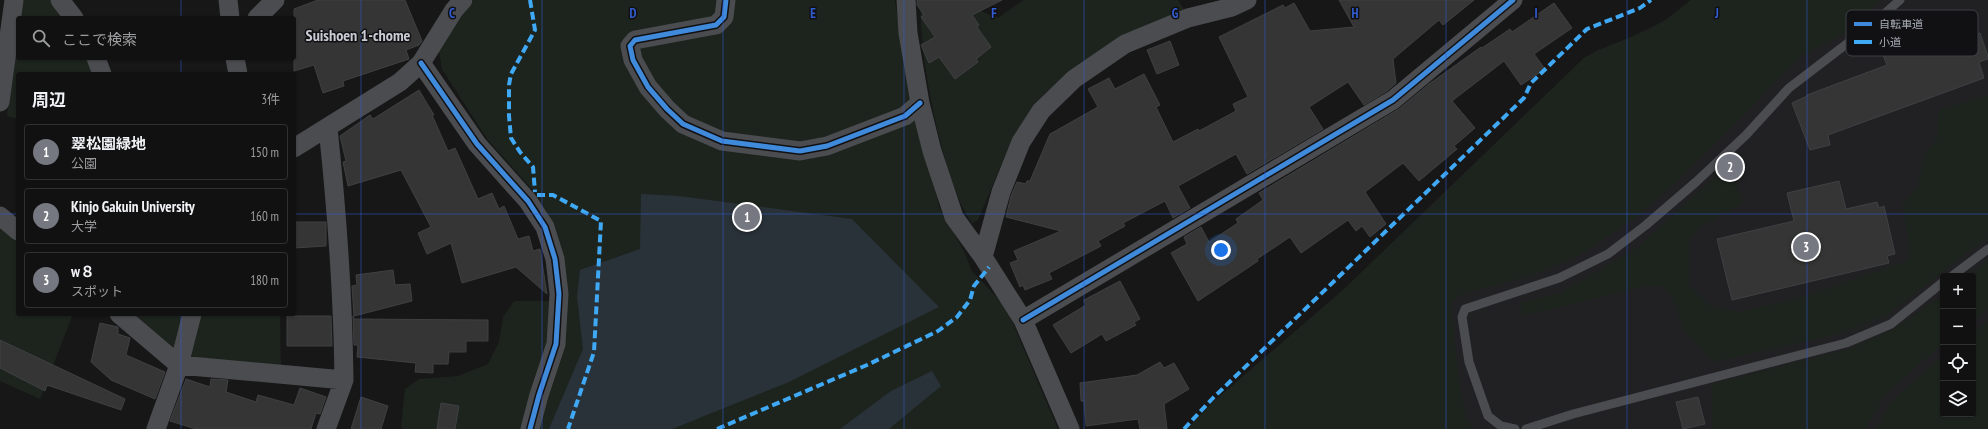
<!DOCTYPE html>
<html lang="ja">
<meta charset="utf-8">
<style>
:root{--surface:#111;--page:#1a1a1a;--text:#f1f3f6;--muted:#9c9d9f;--line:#303131;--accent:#757880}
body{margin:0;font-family:"PT Sans Narrow","Noto Sans JP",sans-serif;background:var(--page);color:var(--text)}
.controls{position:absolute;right:12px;bottom:12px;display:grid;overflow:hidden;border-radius:4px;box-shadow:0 1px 3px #0004}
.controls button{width:36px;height:36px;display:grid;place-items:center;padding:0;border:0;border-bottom:1px solid var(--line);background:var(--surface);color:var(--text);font:20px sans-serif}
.you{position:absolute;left:1221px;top:250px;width:14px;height:14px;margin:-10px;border:3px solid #fff;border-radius:50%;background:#1a73e8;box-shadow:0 0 0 6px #1a73e833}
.badge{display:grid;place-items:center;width:26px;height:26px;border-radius:50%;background:var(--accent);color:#fff;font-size:13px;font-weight:700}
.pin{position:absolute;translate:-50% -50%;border:2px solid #fff;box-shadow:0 1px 4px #0006}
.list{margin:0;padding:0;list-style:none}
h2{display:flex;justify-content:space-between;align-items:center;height:52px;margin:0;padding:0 16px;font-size:17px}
h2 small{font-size:13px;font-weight:400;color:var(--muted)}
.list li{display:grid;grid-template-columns:26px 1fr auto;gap:12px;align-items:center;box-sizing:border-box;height:56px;margin:0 8px 8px;padding:0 8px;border:1px solid var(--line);border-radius:4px}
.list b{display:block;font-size:15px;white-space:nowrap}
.list p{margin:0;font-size:13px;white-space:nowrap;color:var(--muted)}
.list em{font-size:13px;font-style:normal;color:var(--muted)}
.icon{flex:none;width:22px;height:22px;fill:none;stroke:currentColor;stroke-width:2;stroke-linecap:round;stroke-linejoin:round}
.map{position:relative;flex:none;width:1988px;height:429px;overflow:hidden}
.search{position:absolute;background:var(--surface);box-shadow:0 1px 3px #0004;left:16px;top:16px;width:280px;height:44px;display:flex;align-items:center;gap:10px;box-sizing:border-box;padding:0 14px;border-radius:4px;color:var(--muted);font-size:15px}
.panel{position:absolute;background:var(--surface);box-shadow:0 1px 3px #0004;left:16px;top:72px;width:280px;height:244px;border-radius:4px}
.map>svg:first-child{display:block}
.built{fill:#212123;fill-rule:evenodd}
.green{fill:#1d241e}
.water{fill:#2a3239}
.building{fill:#353536;stroke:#3f4043}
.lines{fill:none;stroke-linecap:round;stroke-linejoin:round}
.service{stroke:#4b4c50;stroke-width:9}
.minor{stroke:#4b4c50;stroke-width:19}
.quiet{stroke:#3fa9f5;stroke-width:4;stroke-dasharray:8 4;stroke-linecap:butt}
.cycleway-casing{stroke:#111113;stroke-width:8}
.cycleway{stroke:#408adc;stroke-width:5}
.grid{fill:none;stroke:#325cd3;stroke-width:1;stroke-opacity:0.55}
.labels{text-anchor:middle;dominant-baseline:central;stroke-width:3;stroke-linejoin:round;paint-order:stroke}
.neighbourhood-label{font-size:16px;font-weight:bold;fill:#c9ccd4;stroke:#111113}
.key{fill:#111113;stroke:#3e4045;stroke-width:1}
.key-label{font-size:11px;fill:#a8adb8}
.grid-label{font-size:13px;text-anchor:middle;font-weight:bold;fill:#325cd3;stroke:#111113;stroke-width:3;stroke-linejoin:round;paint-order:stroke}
</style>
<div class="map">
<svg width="1988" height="429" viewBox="0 0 1988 429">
<rect width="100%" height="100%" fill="#171717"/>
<path class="built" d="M1691 0H1988V429H1187L1213 402 1343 290 1584 58 1598 50 1629 38 1664 21ZM1943 276H1973V414H1943Z"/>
<path class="green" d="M22 0H50L63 18H20Z
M474 0H895L910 99 940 209 964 251 972 271 1006 307 1058 429H538L561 249 555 226 537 195 487 139 442 69 438 46 460 15Z
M921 0H973L983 12 998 18 1023 0H1178L1185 11 1121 37 1044 94 1000 168 978 220 972 223C943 184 917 49 921 0Z
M1691 0H1880L1858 26 1800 57 1685 175 1634 219 1576 257 1536 274 1462 294 1451 303 1460 390 1467 420 1474 429H1187L1213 402 1343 290 1584 58C1609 43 1639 37 1664 21 1673 15 1682 7 1691 0Z
M18 31V58H86L93 74H18V119L7 116Z
M1988 95V239L1981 242 1887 315 1835 335 1714 362 1684 331 1675 304 1664 286H1647L1522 316 1520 303 1562 292 1635 249 1722 171 1736 184 1743 204 1700 227 1689 240V285L1710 306 1739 312 1799 298 1909 260V242L1902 205 1917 188 1925 155 1937 138 1939 110Z
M0 224 18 239V314H73L40 399 0 381Z
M1988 260V309L1973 321V276H1968Z
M1943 295V344L1924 360 1885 395 1865 429H1712V384L1849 349 1894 329Z
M514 301H550L548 342 522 429H403L401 427 405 389 419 379 458 376 488 364 499 342 503 317Z
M128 314H189L178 356Z
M195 314H280L281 369 190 360Z
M1988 321V429H1876L1892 400 1943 356V414H1973V333Z"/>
<path class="water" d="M641 194 679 196 852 219 939 307 789 382 672 429H549L583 349 577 297 580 270 640 249Z
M932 371 941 386 889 429H840L891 391Z"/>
<path class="building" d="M318 0H405L422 41 419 45 406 50 409 59 343 81 344 86 323 93 314 65 294 71V9Z
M917 0H1002L972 15 979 25 977 27 991 47 976 59 978 62 955 79 939 57 929 63 921 45 935 37 921 17 924 15 917 5Z
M1339 0H1474L1443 25 1439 20 1393 59 1396 83 1387 91 1364 105 1348 82 1309 107 1323 129 1247 174 1236 154 1178 186 1190 208 1173 218 1165 201 1123 223 1125 226 1098 241 1101 246 1049 273 1052 279 1025 290 1023 285 1020 287 1010 263 1018 260 1014 251 1061 231 1006 217 1011 196 1017 182 1026 184 1027 181H1030L1050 134 1098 107 1088 89 1109 78 1115 89 1144 74 1160 105 1156 107 1173 142 1198 129 1199 131 1236 111 1233 104 1248 97 1219 37 1283 5 1285 8 1294 3 1310 31 1354 27Z
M1554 3 1572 28 1534 54 1545 69 1521 85 1504 61 1452 101 1475 128 1454 146 1457 149 1419 181 1403 163 1365 192 1386 224 1370 237 1362 226 1356 231 1348 220 1301 253 1290 237 1257 259 1258 261 1198 301 1171 253 1187 244 1184 237 1201 227 1209 242 1238 223 1236 219 1263 200 1259 193 1399 109 1429 84 1481 47 1482 48 1510 29 1512 32Z
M1973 22 1977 34 1980 33 1988 56V59L1979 62 1984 78 1828 135 1830 145 1810 150 1792 103 1807 96V95L1887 65 1883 55Z
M1170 41 1179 65 1157 74 1147 50Z
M419 90 434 115H432L448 151 455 148 478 199 492 193 499 209 504 206 518 239 529 236 533 251 540 249 547 294 516 267 462 283 451 243 427 254 418 233 431 227 401 170 348 186 343 162 346 161 340 136 370 115 373 119Z
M1839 181 1846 209 1877 202 1879 208 1884 206 1895 254 1887 256 1889 263 1732 300 1717 239 1794 221 1787 193Z
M294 222H326V246L294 248Z
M393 270 395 285 410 284 412 301 354 316 352 286 357 285 356 275Z
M1120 281 1140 319 1134 322 1136 325 1106 341 1102 334 1071 353 1053 325 1086 305 1084 300Z
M287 316H331L332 346H287Z
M353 316 354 319 488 320V341H466V352H449L448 364H433V373L415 372 416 363 357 357 358 345H354Z
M100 323 118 327V334L130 338 126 355 165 372 155 399 111 380 91 362Z
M0 340 125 399 121 410 47 385 45 391 0 368Z
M1160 362 1164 368 1174 363 1189 389 1164 404 1167 429H1140L1138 419 1086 426 1084 401H1081L1080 383 1137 375Z
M186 379 210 387 211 379 228 380 226 392 256 402 258 395 294 405 300 388 326 397 320 414 316 413 311 429H196L170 421Z
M361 397 388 406 381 429H351Z
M1698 397 1705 424 1683 429 1676 402Z
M441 403 459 406 455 429H437Z"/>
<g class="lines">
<path class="service" d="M1952 276 1988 249
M1515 429 1501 426 1488 416 1469 362 1462 317 1465 309 1559 278 1608 254 1646 225 1696 182 1746 135 1789 88 1874 23 1900 0
M1526 429 1573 414 1846 343 1891 324 1943 282"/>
<path class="minor" d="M60 0 74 18
M228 0 230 18
M726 0 724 17 716 25 635 40 630 46 633 60 648 87 667 109 683 124 722 141 800 151 827 146 905 116 920 103
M906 0 908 33 920 103 932 151 954 217 983 257 1023 320 1070 429
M257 18 275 0
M96 58 102 74
M235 58 238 74
M421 63 477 144 528 201 545 227 555 259 559 294 556 344 539 395 530 429
M0 102 14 0
M328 128C337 212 343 295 344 380
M294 148 400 82 421 63 454 10 463 0
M0 216 18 231
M983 257 1001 192 1021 142 1041 111 1074 79 1125 44 1188 18 1232 7 1247 0
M119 314 179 365 344 380 326 429
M1023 320 1393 100 1513 0
M156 429 179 365 192 314"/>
<path class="quiet" d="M530 0 535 30 511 74 509 85V116L511 138 520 152 533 167 535 192
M537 195H553L601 221 594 352 568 429
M717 429 867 365 938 331 957 317 970 300 974 286 989 267
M1184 429 1213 398 1524 98 1531 83 1587 29 1640 8 1651 0"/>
<g class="cycleway-casing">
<path id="cycleway" d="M726 0 724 17 716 25 635 40 630 46 633 60 648 87 667 109 683 124 722 141 800 151 827 146 905 116 920 103
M421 63 477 144 528 201 545 227 555 259 559 294 556 344 539 395 530 429
M1023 320 1393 100 1513 0"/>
</g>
<use href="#cycleway" class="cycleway"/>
</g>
<path class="grid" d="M181 0V18M361 0V429M542 0V429M723 0V429M904 0V429M1084 0V429M1265 0V429M1446 0V429M1627 0V429M1807 0V429M181 58V74M0 214H18M294 214H1988M181 314V429"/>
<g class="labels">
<g class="neighbourhood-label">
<text x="358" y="35">Suishoen 1-chome</text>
</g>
</g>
<rect x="1846" y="10" width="132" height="46" rx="6" class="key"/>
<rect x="1854" y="22" width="18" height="4" fill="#408adc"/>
<rect x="1854" y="40" width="18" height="4" fill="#3fa9f5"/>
<g class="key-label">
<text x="1879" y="28">自転車道</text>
<text x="1879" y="46">小道</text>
</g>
<g class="grid-label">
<text x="452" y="18">C</text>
<text x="633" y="18">D</text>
<text x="813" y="18">E</text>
<text x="994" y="18">F</text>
<text x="1175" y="18">G</text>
<text x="1355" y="18">H</text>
<text x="1536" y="18">I</text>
<text x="1717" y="18">J</text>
</g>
</svg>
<div class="controls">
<button>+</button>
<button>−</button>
<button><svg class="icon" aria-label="locate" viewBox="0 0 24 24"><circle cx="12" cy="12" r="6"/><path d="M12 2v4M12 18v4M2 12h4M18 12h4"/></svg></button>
<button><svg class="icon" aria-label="layers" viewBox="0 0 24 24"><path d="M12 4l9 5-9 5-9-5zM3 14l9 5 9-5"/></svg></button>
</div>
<div class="you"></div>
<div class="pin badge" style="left:747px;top:217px">1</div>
<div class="pin badge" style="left:1730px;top:167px">2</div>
<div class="pin badge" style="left:1806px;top:247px">3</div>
<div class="search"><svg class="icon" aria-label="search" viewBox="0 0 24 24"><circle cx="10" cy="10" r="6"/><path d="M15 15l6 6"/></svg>ここで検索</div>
<section class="panel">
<h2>周辺<small>3件</small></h2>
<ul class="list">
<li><span class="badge">1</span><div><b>翠松園緑地</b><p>公園</p></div><em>150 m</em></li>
<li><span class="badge">2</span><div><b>Kinjo Gakuin University</b><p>大学</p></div><em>160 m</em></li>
<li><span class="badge">3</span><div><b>w８</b><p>スポット</p></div><em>180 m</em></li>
</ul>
</section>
</div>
